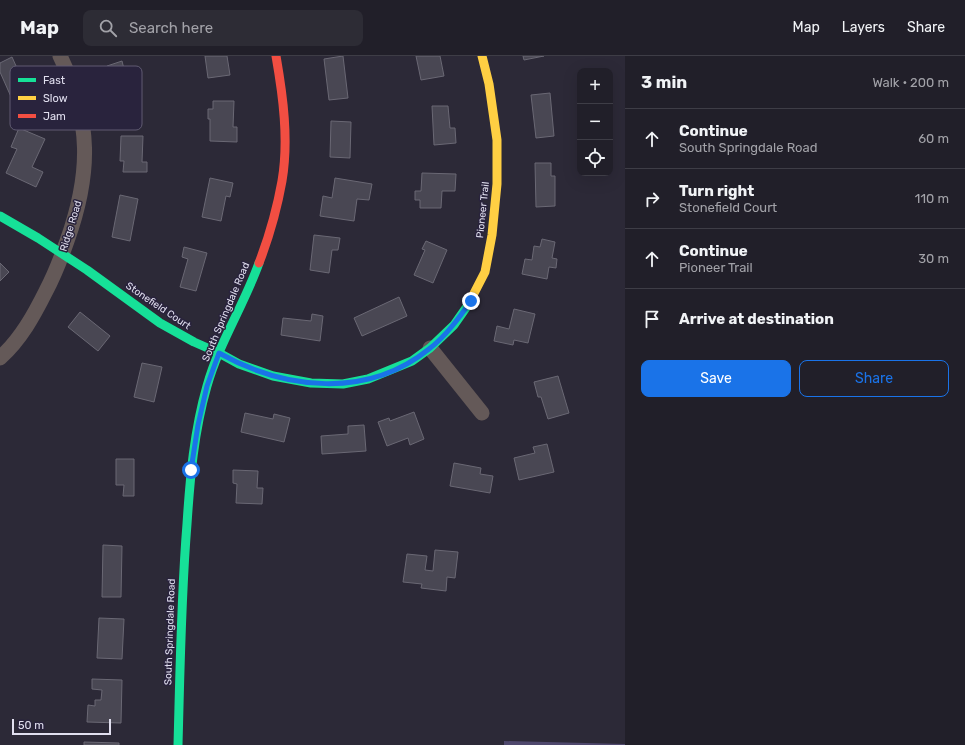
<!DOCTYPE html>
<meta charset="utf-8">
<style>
:root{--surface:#211f29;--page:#2d2c35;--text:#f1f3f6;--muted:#a2a2a8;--line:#3e3d46;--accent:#1a73e8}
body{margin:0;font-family:Rubik,sans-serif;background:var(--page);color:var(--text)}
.controls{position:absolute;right:12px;top:12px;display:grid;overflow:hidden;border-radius:8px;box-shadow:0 4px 16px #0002}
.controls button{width:36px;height:36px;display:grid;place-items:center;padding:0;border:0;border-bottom:1px solid var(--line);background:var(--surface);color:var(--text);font:20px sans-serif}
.scale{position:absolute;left:12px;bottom:10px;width:99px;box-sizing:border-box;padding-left:4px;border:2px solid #e1dfef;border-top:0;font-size:11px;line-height:14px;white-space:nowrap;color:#e1dfef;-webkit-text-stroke:3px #29233d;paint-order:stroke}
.stop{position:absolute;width:12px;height:12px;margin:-9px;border:3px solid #1a73e8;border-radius:50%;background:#fff}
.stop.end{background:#1a73e8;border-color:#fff;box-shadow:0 1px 4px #0008}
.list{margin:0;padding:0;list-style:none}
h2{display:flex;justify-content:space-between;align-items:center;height:52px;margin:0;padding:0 16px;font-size:17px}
h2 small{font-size:13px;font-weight:400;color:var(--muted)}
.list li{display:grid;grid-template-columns:26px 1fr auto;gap:12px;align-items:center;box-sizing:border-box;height:60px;padding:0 16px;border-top:1px solid var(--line)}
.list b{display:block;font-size:15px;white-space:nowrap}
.list p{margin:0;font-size:13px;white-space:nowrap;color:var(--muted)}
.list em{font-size:13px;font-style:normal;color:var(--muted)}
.actions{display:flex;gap:8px;padding:12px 16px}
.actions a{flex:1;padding:9px 0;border:1px solid var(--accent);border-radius:8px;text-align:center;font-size:14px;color:var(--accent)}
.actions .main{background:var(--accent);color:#fff}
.icon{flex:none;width:22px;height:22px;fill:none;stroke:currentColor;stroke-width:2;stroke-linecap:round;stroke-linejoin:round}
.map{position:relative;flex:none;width:625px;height:689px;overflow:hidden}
header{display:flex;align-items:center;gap:24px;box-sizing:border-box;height:56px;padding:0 20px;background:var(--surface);border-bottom:1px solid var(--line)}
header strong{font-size:19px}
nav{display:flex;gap:22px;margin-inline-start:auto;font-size:14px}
.search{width:280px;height:36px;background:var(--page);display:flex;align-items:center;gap:10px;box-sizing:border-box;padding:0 14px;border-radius:8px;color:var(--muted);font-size:15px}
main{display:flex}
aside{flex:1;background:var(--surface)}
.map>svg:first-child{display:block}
.forest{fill:#4f486d}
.building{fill:#494753;stroke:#6a6874}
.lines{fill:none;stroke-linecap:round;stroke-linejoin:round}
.street{stroke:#645958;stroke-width:15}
.fast{stroke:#16e098;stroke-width:9}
.slow{stroke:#ffcf43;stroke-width:9}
.jam{stroke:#f24e42;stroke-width:9}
.route{stroke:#1a73e8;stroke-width:5}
.labels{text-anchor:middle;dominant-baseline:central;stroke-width:3;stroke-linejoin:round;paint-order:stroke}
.street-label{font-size:10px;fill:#e1dfef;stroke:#29233d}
.key{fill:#29233d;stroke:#605b72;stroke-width:1}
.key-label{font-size:11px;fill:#e1dfef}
</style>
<header>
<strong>Map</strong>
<div class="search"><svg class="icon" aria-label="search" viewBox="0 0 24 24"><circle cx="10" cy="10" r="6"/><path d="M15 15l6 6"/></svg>Search here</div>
<nav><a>Map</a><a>Layers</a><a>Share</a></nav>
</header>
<main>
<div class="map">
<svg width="625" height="689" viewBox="0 0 625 689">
<rect width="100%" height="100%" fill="#2c2937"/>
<path class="forest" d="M504 685 625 688V689H504Z"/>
<path class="building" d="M205 0H227L230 19 208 22Z
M343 0 348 42 329 44 324 3Z
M416 0H440L444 20 421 24Z
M523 0H544L524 4Z
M12 1 21 21 25 19 30 29 24 32 26 37 12 43 0 16V7Z
M122 5 124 13 130 11 139 42 121 47 115 25 112 26 107 10Z
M550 37 554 80 536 82 531 39Z
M213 45H234L233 71H237V86L210 85V63H208V53H213Z
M432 50H448L450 72H455L456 87 434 89Z
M331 65 351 66 350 102 330 101Z
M19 72 45 83 32 111 43 116 36 131 6 117 17 93 11 91Z
M121 80H143L142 106H147V116H123L124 105H120Z
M535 107H551V120H555V150L536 151Z
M422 117 456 118 455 135H442L441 152H420V144H415V135H421Z
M210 122 233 127 230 141 226 140 221 165 202 161Z
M335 122 372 128 369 144 357 143 354 165 320 160 323 140 332 142Z
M120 139 138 143 130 185 112 181Z
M314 179 340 182 338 194H332L329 217 310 214Z
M542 183 555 186 552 202 557 203 556 212 549 211 547 223 522 218 525 203 532 204 534 190 540 191Z
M426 185 447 194 433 227 414 219 425 194 422 193Z
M184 191 207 197 196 235 180 231 188 203 182 201Z
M0 207 9 216 0 225Z
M399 241 407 260 362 280 354 262Z
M514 253 535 258 528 287 514 284 513 289 494 285 497 270 509 273Z
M80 256 110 280 98 295 68 271Z
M312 258 323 260 320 285 281 279 283 262 311 265Z
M142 307 162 311 154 346 134 341Z
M558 320 569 357 548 363 541 341H538L534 326Z
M414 356 424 383 410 389 408 382 387 390 378 366 389 362 390 365Z
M245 357 273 363 274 358 290 362 284 386 241 376Z
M364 369 366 395 322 398 321 380 348 378V370Z
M547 388 554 416 519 424 514 402 535 397 533 391Z
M116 403H134V440H123L124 429H116Z
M454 407 481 412 480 418 493 420 490 437 450 430Z
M233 414 258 415 257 432H263L262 448 236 447 237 428 233 427Z
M103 489 122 490 121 541H102Z
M435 494 458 496 455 522 447 521 446 535 421 532 422 528 403 526 407 498 427 500 425 514 433 515Z
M99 562 124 563 122 603 97 602Z
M92 623 122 624 121 667 87 666 88 649 95 650V644H101L102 634 92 633Z
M84 686 119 687V689H84Z"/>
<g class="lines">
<path class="street" d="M430 292 482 357
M0 302C21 283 34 259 46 235 55 218 61 202 67 185 91 118 92 65 60 0"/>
<path class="fast" d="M0 160 38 182 87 214 160 267 194 286 219 297 239 308 273 320 311 327 343 328 368 323 412 305 430 292 454 269 468 249
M178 689C180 615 181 541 187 468 190 422 194 375 207 330 219 287 244 249 259 207"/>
<path class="slow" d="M468 249 485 216 492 179 497 128V84L489 28 482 0"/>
<path class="jam" d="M259 207C269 181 277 153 282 125 289 84 283 40 276 0"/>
</g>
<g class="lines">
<path class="route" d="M191 414 198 369 207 330 219 297C285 334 367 343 429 293 446 280 459 262 471 245"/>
</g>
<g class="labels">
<g class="street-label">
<text transform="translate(483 154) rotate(-84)">Pioneer Trail</text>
<text transform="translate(71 170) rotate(-73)">Ridge Road</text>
<text transform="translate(158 250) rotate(34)">Stonefield Court</text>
<text transform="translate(226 256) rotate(-67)">South Springdale Road</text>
<text transform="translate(170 576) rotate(-88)">South Springdale Road</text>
</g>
</g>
<rect x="10" y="10" width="132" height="64" rx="6" class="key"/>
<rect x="18" y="22" width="18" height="4" fill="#16e098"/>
<rect x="18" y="40" width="18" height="4" fill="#ffcf43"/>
<rect x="18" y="58" width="18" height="4" fill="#f24e42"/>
<g class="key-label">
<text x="43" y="28">Fast</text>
<text x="43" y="46">Slow</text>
<text x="43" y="64">Jam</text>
</g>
</svg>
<div class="controls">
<button>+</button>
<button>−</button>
<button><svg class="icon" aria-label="locate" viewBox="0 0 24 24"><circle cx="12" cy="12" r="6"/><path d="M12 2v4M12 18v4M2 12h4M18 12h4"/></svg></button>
</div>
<div class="scale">50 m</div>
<div class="stop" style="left:191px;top:414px"></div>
<div class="stop end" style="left:471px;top:245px"></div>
</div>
<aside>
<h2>3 min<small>Walk · 200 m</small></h2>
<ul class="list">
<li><svg class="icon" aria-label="ahead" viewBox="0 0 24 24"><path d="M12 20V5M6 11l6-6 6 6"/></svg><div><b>Continue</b><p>South Springdale Road</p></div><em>60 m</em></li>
<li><svg class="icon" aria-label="right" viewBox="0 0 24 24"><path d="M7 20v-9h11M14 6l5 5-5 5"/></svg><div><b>Turn right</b><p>Stonefield Court</p></div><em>110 m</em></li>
<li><svg class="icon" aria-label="ahead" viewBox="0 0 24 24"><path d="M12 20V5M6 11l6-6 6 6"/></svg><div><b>Continue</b><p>Pioneer Trail</p></div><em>30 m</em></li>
<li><svg class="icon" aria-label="arrive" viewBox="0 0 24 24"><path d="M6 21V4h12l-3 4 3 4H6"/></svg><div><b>Arrive at destination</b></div></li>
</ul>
<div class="actions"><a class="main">Save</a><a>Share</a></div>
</aside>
</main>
